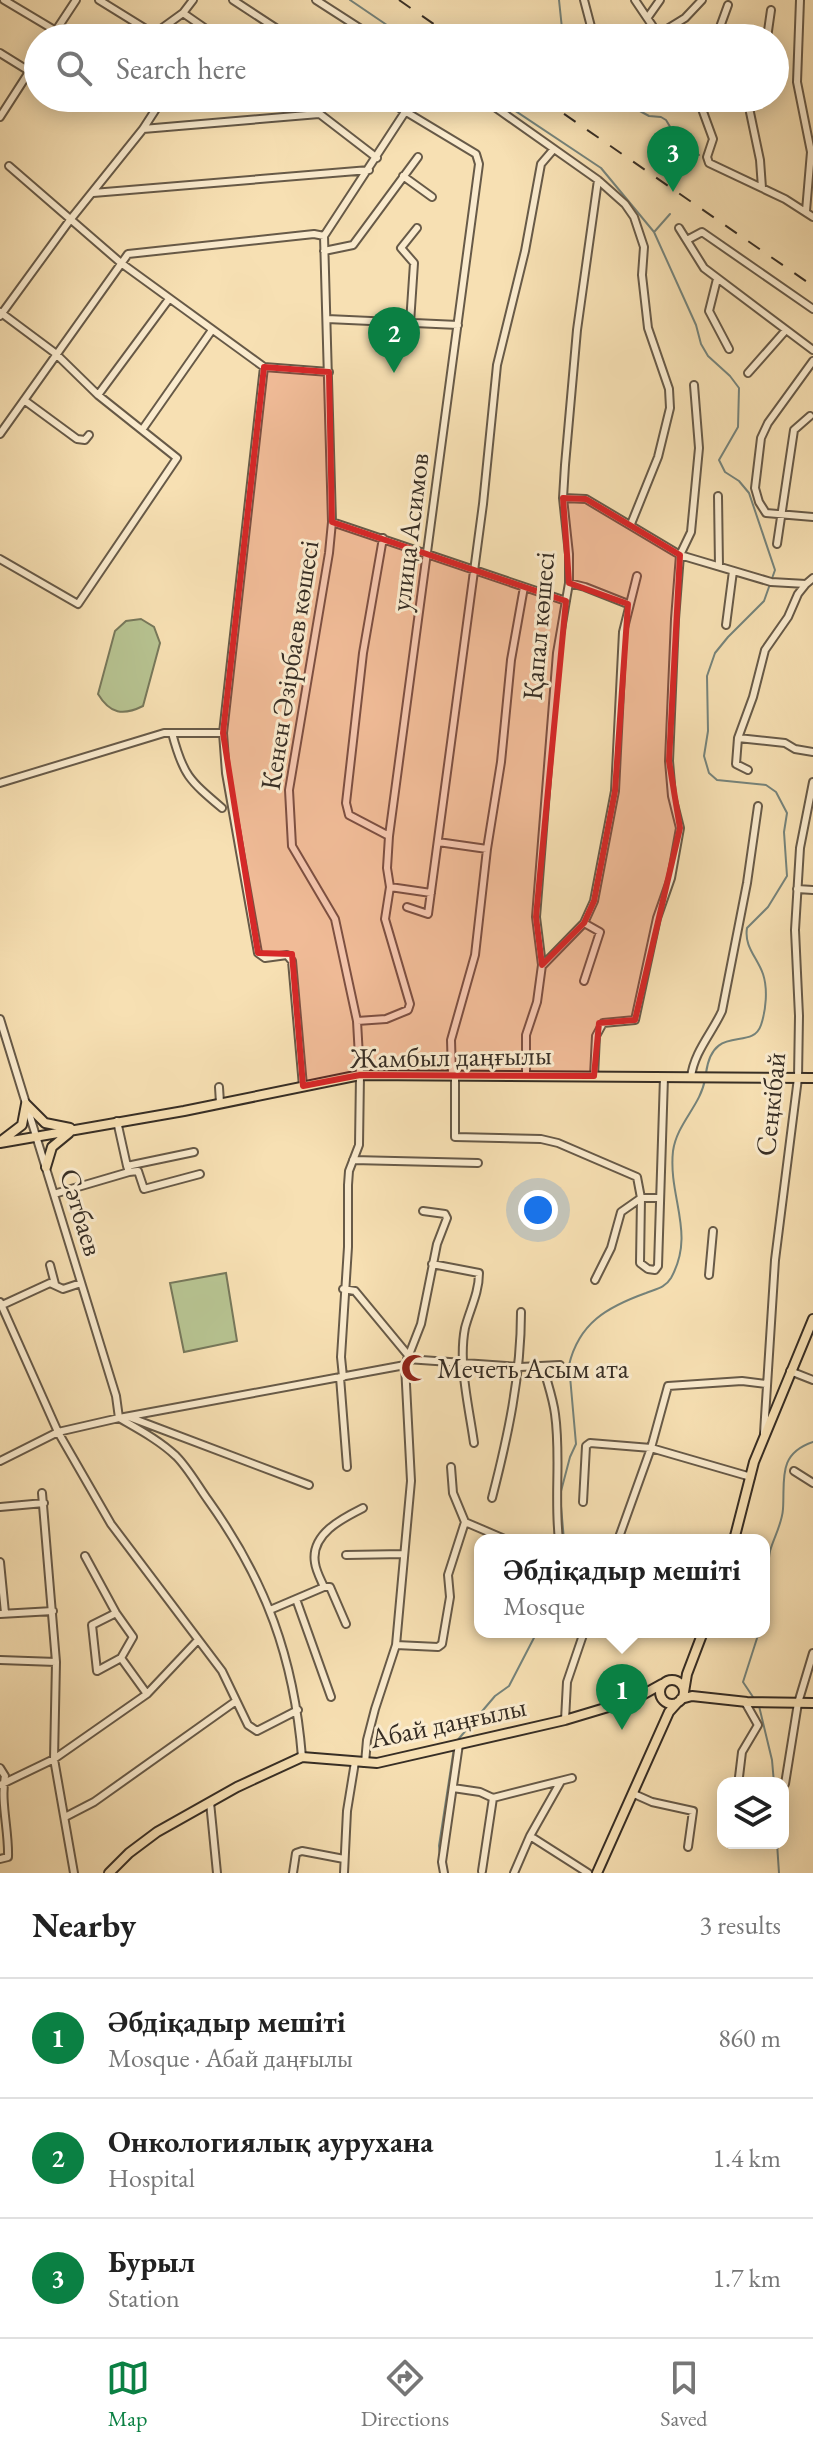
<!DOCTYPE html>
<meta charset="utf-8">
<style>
:root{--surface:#fff;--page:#f2f2f2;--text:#222;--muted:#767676;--line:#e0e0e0;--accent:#0b8043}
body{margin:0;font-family:"EB Garamond",serif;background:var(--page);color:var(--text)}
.controls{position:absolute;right:24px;bottom:24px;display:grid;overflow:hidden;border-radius:16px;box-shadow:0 4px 20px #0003}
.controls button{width:72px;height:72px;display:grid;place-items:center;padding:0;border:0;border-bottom:2px solid var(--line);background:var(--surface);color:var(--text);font:40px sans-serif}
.you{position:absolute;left:538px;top:1210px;width:28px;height:28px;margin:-20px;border:6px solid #fff;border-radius:50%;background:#1a73e8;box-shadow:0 0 0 12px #1a73e833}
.badge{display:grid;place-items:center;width:52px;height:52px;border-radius:50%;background:var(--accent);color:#fff;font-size:26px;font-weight:700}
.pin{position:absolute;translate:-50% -66px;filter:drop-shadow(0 2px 4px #0008)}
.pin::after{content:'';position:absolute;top:42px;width:28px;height:24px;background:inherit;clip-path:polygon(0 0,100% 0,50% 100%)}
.popup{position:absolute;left:474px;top:1534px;width:296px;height:104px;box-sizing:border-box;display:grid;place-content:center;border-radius:16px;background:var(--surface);filter:drop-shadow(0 2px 6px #0005);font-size:26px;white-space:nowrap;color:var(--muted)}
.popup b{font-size:30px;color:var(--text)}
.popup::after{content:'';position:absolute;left:50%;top:100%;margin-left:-16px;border:16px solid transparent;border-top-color:var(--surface)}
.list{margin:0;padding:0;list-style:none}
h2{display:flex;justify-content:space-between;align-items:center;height:104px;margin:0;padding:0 32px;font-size:34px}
h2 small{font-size:26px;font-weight:400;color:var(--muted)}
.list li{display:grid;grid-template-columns:52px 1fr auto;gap:24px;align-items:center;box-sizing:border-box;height:120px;padding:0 32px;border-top:2px solid var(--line)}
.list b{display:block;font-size:30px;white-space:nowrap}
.list p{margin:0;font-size:26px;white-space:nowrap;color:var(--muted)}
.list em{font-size:26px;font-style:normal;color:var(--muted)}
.icon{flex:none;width:44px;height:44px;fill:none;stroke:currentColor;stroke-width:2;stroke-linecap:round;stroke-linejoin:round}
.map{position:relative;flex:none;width:813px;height:1873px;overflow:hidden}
.search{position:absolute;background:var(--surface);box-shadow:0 4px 20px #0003;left:24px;right:24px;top:24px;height:88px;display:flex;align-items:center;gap:20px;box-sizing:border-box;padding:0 28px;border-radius:44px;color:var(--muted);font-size:30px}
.sheet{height:464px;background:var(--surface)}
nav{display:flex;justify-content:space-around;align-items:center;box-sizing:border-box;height:112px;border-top:2px solid var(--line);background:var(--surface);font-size:22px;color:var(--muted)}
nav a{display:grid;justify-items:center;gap:4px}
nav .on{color:var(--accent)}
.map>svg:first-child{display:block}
.green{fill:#b7c391;stroke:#77785b;stroke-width:2}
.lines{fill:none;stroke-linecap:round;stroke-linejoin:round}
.stream{stroke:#75837b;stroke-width:2}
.minor-casing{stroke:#675a48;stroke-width:10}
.major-casing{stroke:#372e25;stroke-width:12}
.minor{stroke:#faebce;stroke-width:6}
.major{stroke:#f7e0b3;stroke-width:8}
.rail{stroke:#372e25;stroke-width:2;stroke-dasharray:14 14;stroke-linecap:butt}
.marked{fill:#d62828;fill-opacity:0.2;stroke:#d62828;stroke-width:6;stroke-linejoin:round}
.labels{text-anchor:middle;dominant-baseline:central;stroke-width:6;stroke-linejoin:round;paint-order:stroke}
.street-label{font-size:28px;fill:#372e25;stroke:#faebce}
.poi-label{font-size:28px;fill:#372e25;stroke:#faebce;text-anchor:start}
</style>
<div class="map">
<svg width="813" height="1873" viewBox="0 0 813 1873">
<rect width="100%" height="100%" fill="#f7e0b3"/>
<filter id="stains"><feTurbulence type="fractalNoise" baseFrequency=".0025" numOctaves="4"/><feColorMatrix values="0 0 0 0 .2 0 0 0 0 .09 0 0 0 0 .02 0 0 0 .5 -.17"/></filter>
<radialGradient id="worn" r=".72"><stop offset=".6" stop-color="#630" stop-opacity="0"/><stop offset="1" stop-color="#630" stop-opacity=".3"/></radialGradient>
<path class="green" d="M141 619 154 627 160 643 143 706C123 716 110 714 98 694L115 631 126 621Z
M226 1273 237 1341 184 1352 170 1283Z"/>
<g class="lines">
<path class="stream" d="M350 0 406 38
M559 0 563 38
M496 98 601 168 654 232 696 325 701 344 708 356 730 376 739 388 738 427 719 460 725 472 739 481 749 493 775 570 764 601 728 637 715 653 707 676 708 731 704 756 709 773 717 780 766 785 776 792 787 813 784 832 787 876 768 907 747 928C744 947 757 957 763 974 768 989 766 1010 761 1025 752 1052 713 1022 706 1073
M616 98 649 116 661 117 666 120 672 130 699 155
M655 231 670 214
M564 1540 560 1495 570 1457 576 1444 569 1365C579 1323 607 1307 646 1293 656 1289 665 1288 671 1278 696 1233 668 1198 673 1151 677 1123 701 1105 705 1079
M764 1619C774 1597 765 1574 770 1551 774 1537 782 1524 783 1509 785 1480 777 1454 813 1442
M753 1697 743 1682 759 1632
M759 1706 772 1760 774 1783
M456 1742 495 1696 509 1686 537 1632
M777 1843 779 1873
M440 1856 439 1846 454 1748"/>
<g class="minor-casing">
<path id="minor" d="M4 0 56 31
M99 0 154 34 183 13 193 0
M233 0 291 38
M316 0 375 38
M584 0 594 38
M635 0 660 37
M800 0 797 82 811 152 806 211
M183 13 219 38
M648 17 660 0
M659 34 685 18 702 0
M51 38 76 0
M716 38 728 5
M767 38 771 10
M0 53 29 71
M299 98 377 158
M482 98 598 180 625 204 634 217 644 247 642 275 648 328 669 389 670 408 658 457 631 524
M698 98 713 139 707 157 709 163 785 199 813 217
M747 98 760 160 762 188
M0 117 38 58
M143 129 319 114
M9 166 121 263 264 367 329 372
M403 176 432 197
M93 193 369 170
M679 228 704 268 813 350
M687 240 702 232 813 309
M324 251 353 245 418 157
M717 279 709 311 729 349
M0 312 55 353 98 395 177 458 78 604 0 559
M0 316 70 220 143 129 163 98
M327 319 458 325
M410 323 414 263 401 248 417 228
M813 361 768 423 761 438 755 488 759 502 766 513 813 517
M264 367 223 733 226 773 258 953 265 958 287 955 292 961 303 1086
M748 373 786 330
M98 395 169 299
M24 400 77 439 85 440 89 435
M142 430 212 330
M0 434 128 254 314 234 324 236
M718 496 719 566
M563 498 586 499 680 555 771 582 806 584 813 578
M332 522 566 601
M383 538 363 653 346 803 349 815 389 836
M777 544 794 430 810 416
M569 583 585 587 628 604
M726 625 733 571
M172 733C183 775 189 780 222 808
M738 738 785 743 795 749 813 752
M748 770 736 764 738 738 753 697 765 650 788 617 798 594 806 584
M0 783 164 733H223
M438 842 487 849
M390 887 431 893
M797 889 813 890
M407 907 428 914 483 504 497 365 525 251 541 164 553 150
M543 965 584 923 594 901 615 791 623 632 637 576
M584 981 600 932 584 923
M0 1019 116 1396 119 1418
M357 1021 386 1019 408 1010 410 1004 385 919 390 887 387 868 389 836 479 164 476 154 383 98
M452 1074 451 1040 475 955 487 849 501 762 511 660 524 587
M455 1075V1137L541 1139 558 1143 637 1177 641 1198 640 1263 648 1269 655 1270 658 1266 664 1077
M526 1076V1035L537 1002 542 965 536 917 557 653 569 583V554L563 498 565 465 577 330 598 180
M594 1076 596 1036 603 1023 635 1020 657 918 671 878 680 828 672 796 669 761 675 619 680 555 691 532 699 448 694 385
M691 1077C694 1052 712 1033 722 1011L747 883 758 806
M219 1087 220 1103
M117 1121 127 1166 129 1172 138 1171 144 1189 200 1174
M353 1160 478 1163
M127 1166 194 1152
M54 1194 129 1172
M432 1264 479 1273C479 1293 470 1309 465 1328 458 1364 469 1407 474 1443
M50 1265 55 1284
M709 1275 713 1231
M595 1280 611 1248 621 1212 641 1198H660
M343 1289 355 1291 408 1355
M0 1302 58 1432 111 1524 222 1671 248 1725 257 1731 298 1710
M0 1306 50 1283 63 1289 81 1283
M407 1359 520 1367 560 1365
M543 1366C547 1382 553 1398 555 1414 561 1456 554 1498 559 1540
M790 1371 813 1380
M340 1377 347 1467
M343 1377 341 1357 348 1247V1185L349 1171 359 1145 360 1075 357 1021 335 919 292 846 289 790 329 553 332 522 324 236 405 112
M129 1417 309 1485
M119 1418C138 1429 159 1440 176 1456 188 1468 198 1486 208 1500 266 1581 294 1658 302 1757
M764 1433 775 1260 798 1078 799 1016 795 930 800 848 813 782
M0 1461 58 1432 119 1418 405 1365
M794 1471 813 1483
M42 1493 56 1662 54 1759 74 1873
M492 1498C508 1436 521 1376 521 1312
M583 1502 586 1446 590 1443 651 1448 751 1477
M0 1507 44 1503
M465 1522 507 1540
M618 1540 651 1448 668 1386 742 1381 766 1384
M346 1555 404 1554
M85 1556 116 1613 133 1637 121 1658 147 1694
M0 1562 5 1613
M324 1587H330L346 1624
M296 1599 331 1697
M270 1610 324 1587C321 1580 316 1571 315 1563 310 1534 343 1518 363 1508
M116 1613 92 1625 97 1671 121 1658
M0 1614 53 1611
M396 1645 438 1647 442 1644 450 1597 448 1575 465 1522 453 1493 451 1467
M0 1660 56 1662
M565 1720 567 1682 584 1632
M365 1763 367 1740 375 1709 396 1645 411 1481 405 1365 421 1324 437 1244 447 1218 445 1214 423 1211
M0 1768 5 1776C0 1801 9 1831 8 1857L0 1859
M739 1777 742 1752 758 1725 745 1702
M785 1784 798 1703 813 1653
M0 1785 54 1759 147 1694 197 1641
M453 1788 480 1792 493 1798 572 1778
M634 1794 652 1802 693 1811 688 1847
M210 1802 217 1873
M65 1817 94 1802 236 1701
M530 1836 588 1873
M482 1871 493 1798
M293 1873 296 1853 302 1851 344 1859
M344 1873 347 1811 355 1762
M444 1873 442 1862 459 1744
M514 1873 530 1836 560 1783"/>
</g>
<g class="major-casing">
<path id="major" d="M1 1141 22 1125 26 1104 45 1123 70 1128
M0 1143 184 1111 360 1075 813 1078
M46 1167 52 1147 69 1133
M734 1540 754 1462 813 1319
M660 1692a12 12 0 1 1 24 0a12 12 0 1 1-24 0Z
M684 1692 687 1674 703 1632
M681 1699 692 1696 747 1702 813 1703
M109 1873 129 1853 157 1832 237 1787 302 1757 377 1763 565 1720 635 1699 662 1684
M597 1873 669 1712 678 1702"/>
</g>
<use href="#minor" class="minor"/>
<use href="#major" class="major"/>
<path class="rail" d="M399 0 454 38
M541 98 813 286"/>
</g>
<path class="marked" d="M264 367 329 372 332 522 566 601 536 917 542 965 584 923 594 901 615 791 628 604 569 583 563 498 586 499 680 555 669 761 680 828 635 1020 599 1023 594 1076 360 1075 303 1086 292 954 258 953 223 733Z"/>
<defs>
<g id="mosque-bare" transform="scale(2.16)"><path d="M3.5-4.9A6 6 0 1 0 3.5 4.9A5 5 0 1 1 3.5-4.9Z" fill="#8f2418" stroke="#faebce" stroke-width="2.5" paint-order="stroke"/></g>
</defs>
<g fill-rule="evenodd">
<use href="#mosque-bare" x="415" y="1368"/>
</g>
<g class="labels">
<g class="street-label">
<text transform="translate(409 532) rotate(-83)">улица Асимов</text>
<text transform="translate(538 626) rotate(-85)">Қапал көшесі</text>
<text transform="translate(289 665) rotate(-81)">Кенен Әзірбаев көшесі</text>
<text transform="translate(451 1056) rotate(-1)">Жамбыл даңғылы</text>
<text transform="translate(770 1104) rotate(-84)">Сеңкібай</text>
<text transform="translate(82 1212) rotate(73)">Сәтбаев</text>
<text transform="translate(448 1722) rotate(-12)">Абай даңғылы</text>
</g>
<g class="poi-label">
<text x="437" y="1368">Мечеть Асым ата</text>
</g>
</g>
<rect width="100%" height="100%" filter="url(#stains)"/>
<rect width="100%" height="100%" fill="url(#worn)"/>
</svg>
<div class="controls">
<button><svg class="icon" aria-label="layers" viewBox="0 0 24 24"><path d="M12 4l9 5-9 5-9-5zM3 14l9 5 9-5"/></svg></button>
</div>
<div class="you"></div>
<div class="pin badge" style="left:622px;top:1730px">1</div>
<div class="popup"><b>Әбдіқадыр мешіті</b>Mosque</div>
<div class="pin badge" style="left:394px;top:373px">2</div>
<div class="pin badge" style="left:673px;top:192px">3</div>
<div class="search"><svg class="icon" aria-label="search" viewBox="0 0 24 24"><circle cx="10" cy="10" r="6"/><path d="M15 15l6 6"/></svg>Search here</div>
</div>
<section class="sheet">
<h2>Nearby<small>3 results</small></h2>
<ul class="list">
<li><span class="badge">1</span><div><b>Әбдіқадыр мешіті</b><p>Mosque · Абай даңғылы</p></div><em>860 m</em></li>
<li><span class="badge">2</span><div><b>Онкологиялық аурухана</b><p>Hospital</p></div><em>1.4 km</em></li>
<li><span class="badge">3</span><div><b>Бурыл</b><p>Station</p></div><em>1.7 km</em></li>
</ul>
</section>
<nav>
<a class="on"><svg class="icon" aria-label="map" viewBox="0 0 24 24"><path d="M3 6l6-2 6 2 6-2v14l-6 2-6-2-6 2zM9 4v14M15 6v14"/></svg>Map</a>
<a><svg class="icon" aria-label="directions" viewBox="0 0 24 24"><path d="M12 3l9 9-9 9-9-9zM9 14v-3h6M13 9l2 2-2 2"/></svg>Directions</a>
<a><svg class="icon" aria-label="saved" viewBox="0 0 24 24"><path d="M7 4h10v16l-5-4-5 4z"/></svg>Saved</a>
</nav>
